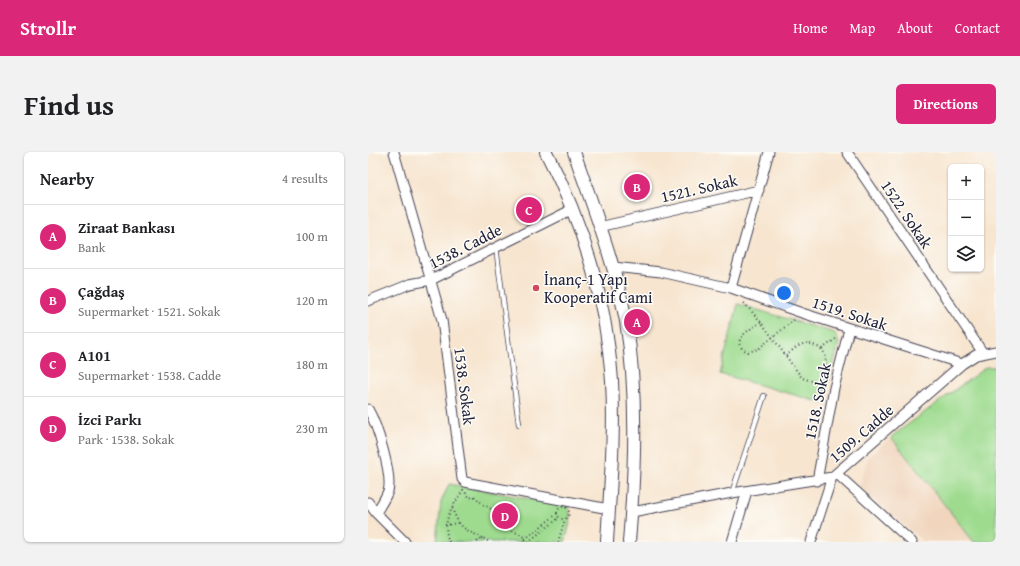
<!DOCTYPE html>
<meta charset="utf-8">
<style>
:root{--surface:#fff;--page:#f2f2f2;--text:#202124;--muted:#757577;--line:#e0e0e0;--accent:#db2777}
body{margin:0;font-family:"Gentium Book Plus",serif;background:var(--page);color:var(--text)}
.controls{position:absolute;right:12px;top:12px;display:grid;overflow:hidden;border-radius:6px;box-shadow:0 1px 3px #0004}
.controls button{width:36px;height:36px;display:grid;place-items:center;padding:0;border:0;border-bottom:1px solid var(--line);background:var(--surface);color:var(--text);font:20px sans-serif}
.you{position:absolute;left:416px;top:141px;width:14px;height:14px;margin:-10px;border:3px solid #fff;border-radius:50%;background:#1a73e8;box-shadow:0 0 0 6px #1a73e833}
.badge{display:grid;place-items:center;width:26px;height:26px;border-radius:50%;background:var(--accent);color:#fff;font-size:13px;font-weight:700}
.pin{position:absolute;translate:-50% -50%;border:2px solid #fff;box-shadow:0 1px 4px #0006}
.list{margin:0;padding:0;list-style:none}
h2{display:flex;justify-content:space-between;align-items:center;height:52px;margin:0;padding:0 16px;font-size:17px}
h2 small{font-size:13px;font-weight:400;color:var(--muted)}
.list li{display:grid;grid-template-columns:26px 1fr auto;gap:12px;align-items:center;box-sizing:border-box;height:64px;padding:0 16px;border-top:1px solid var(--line)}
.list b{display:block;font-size:15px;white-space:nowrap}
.list p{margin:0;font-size:13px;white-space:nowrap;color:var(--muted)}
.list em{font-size:13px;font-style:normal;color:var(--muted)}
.icon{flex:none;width:22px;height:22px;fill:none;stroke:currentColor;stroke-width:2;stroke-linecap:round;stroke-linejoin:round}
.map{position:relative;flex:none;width:628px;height:390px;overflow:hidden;border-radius:6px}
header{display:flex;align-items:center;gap:24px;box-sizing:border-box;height:56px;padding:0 20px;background:var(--accent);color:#fff}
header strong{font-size:19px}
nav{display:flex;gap:22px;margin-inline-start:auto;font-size:14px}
.intro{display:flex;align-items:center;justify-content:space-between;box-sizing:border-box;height:96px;padding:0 24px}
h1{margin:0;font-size:28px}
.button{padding:10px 18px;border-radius:6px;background:var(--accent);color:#fff;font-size:14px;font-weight:700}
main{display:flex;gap:24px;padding:0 24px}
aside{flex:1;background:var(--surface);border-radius:6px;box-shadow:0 1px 3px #0004}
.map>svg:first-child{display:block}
.built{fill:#f1d5bd}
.green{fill:#9edb8f;stroke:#607e65}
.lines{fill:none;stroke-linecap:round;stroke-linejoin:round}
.service-casing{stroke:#423f51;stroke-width:6}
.minor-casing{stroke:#423f51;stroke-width:11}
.secondary-casing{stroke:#423f51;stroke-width:14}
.path{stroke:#423f51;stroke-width:2;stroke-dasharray:1 3;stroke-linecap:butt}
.service{stroke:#fff;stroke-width:4.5}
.minor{stroke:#fff;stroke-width:9}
.secondary{stroke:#fff;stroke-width:12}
.poi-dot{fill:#d1495b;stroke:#fdfcf7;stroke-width:1.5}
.labels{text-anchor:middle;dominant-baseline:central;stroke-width:3;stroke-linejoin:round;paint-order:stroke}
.street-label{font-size:16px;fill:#22223b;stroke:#fdfcf7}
.poi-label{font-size:16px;fill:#22223b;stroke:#fdfcf7;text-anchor:start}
</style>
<header>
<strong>Strollr</strong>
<nav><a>Home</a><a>Map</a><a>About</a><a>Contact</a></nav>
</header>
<div class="intro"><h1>Find us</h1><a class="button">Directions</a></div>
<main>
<aside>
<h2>Nearby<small>4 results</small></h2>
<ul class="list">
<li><span class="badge">A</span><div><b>Ziraat Bankası</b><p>Bank</p></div><em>100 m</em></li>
<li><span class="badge">B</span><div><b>Çağdaş</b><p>Supermarket · 1521. Sokak</p></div><em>120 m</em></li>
<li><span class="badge">C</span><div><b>A101</b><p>Supermarket · 1538. Cadde</p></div><em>180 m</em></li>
<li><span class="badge">D</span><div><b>İzci Parkı</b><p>Park · 1538. Sokak</p></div><em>230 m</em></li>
</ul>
</aside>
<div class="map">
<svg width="628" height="390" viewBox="0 0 628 390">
<rect width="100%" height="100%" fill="#fdfcf7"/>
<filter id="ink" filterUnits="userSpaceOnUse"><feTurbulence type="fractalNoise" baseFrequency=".025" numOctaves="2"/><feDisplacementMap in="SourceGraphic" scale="8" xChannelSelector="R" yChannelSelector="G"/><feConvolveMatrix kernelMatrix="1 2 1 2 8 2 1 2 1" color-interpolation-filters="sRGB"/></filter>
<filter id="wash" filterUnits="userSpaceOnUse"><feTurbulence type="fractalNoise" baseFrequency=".012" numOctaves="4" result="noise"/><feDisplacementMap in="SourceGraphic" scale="16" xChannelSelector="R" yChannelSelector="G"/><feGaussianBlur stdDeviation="0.9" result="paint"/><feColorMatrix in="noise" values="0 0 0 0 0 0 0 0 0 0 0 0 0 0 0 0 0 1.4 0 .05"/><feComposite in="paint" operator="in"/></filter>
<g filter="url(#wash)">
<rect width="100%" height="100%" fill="#f7e5cf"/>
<path class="built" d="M523 285 606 390H556L491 335 500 306Z"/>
<path class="green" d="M370 152 467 181 471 191 455 251 352 222Z
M618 215H628V390H606L523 285Z
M81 332 200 354C205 366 200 378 197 390H69L73 350Z"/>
</g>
<g filter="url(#ink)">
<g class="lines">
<g class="service-casing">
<path id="service" d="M128 95 151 272
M364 341 396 244"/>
</g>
<g class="minor-casing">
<path id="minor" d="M26 0 74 168 94 327 97 330 241 357
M479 0 615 201
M231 75 391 38
M245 115 293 120 363 136 434 161 594 212
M363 136 401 0
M0 149 42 132 63 128 205 57
M0 257C9 272 25 324 20 339 17 347 12 354 8 361
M469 322 544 390
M449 329 466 236 481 177
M0 350 8 361 37 390
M264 360 364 341 464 325 594 212 608 203 628 199
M364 390 379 339
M443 390 464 325"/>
</g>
<g class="secondary-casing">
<path id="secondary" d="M178 0C215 71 238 149 244 229 247 283 242 337 239 390
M206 0C225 55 247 111 258 169 270 241 267 317 261 390"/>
</g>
<path class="path" d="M376 151 393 170 434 226 457 233
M393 170C384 176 358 190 380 200L390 197 426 168
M454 197 469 186
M418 204C422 201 427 195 433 193 438 190 443 192 448 194 465 201 456 220 449 231
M189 361a6 6 0 1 1 12 0a6 6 0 1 1-12 0Z
M84 356C92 377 96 377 115 386
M77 373 90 371
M157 387 189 362
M81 390C73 368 84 356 95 338L102 346 106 344 117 354 121 355 142 378 154 383 159 390
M109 390 115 386 121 390
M160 390 191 366
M190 390 197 367"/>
<use href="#service" class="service"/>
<use href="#minor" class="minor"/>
<use href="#secondary" class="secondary"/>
</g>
</g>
<circle class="poi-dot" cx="168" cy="136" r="4"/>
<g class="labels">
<g class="street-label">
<text transform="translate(331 36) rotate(-13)">1521. Sokak</text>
<text transform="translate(539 62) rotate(56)">1522. Sokak</text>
<text transform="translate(97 94) rotate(-27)">1538. Cadde</text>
<text transform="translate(482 161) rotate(18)">1519. Sokak</text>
<text transform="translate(97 234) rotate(83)">1538. Sokak</text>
<text transform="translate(449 249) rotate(-78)">1518. Sokak</text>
<text transform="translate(493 281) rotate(-41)">1509. Cadde</text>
</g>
<g class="poi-label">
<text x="176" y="127">İnanç-1 Yapı<tspan x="176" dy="18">Kooperatif Cami</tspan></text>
</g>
</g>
</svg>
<div class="controls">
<button>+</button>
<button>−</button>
<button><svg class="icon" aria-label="layers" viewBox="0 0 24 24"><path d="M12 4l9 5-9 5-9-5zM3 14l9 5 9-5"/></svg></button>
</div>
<div class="you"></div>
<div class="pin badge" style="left:269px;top:170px">A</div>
<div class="pin badge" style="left:269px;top:35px">B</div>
<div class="pin badge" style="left:161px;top:58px">C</div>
<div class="pin badge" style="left:137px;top:364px">D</div>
</div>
</main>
